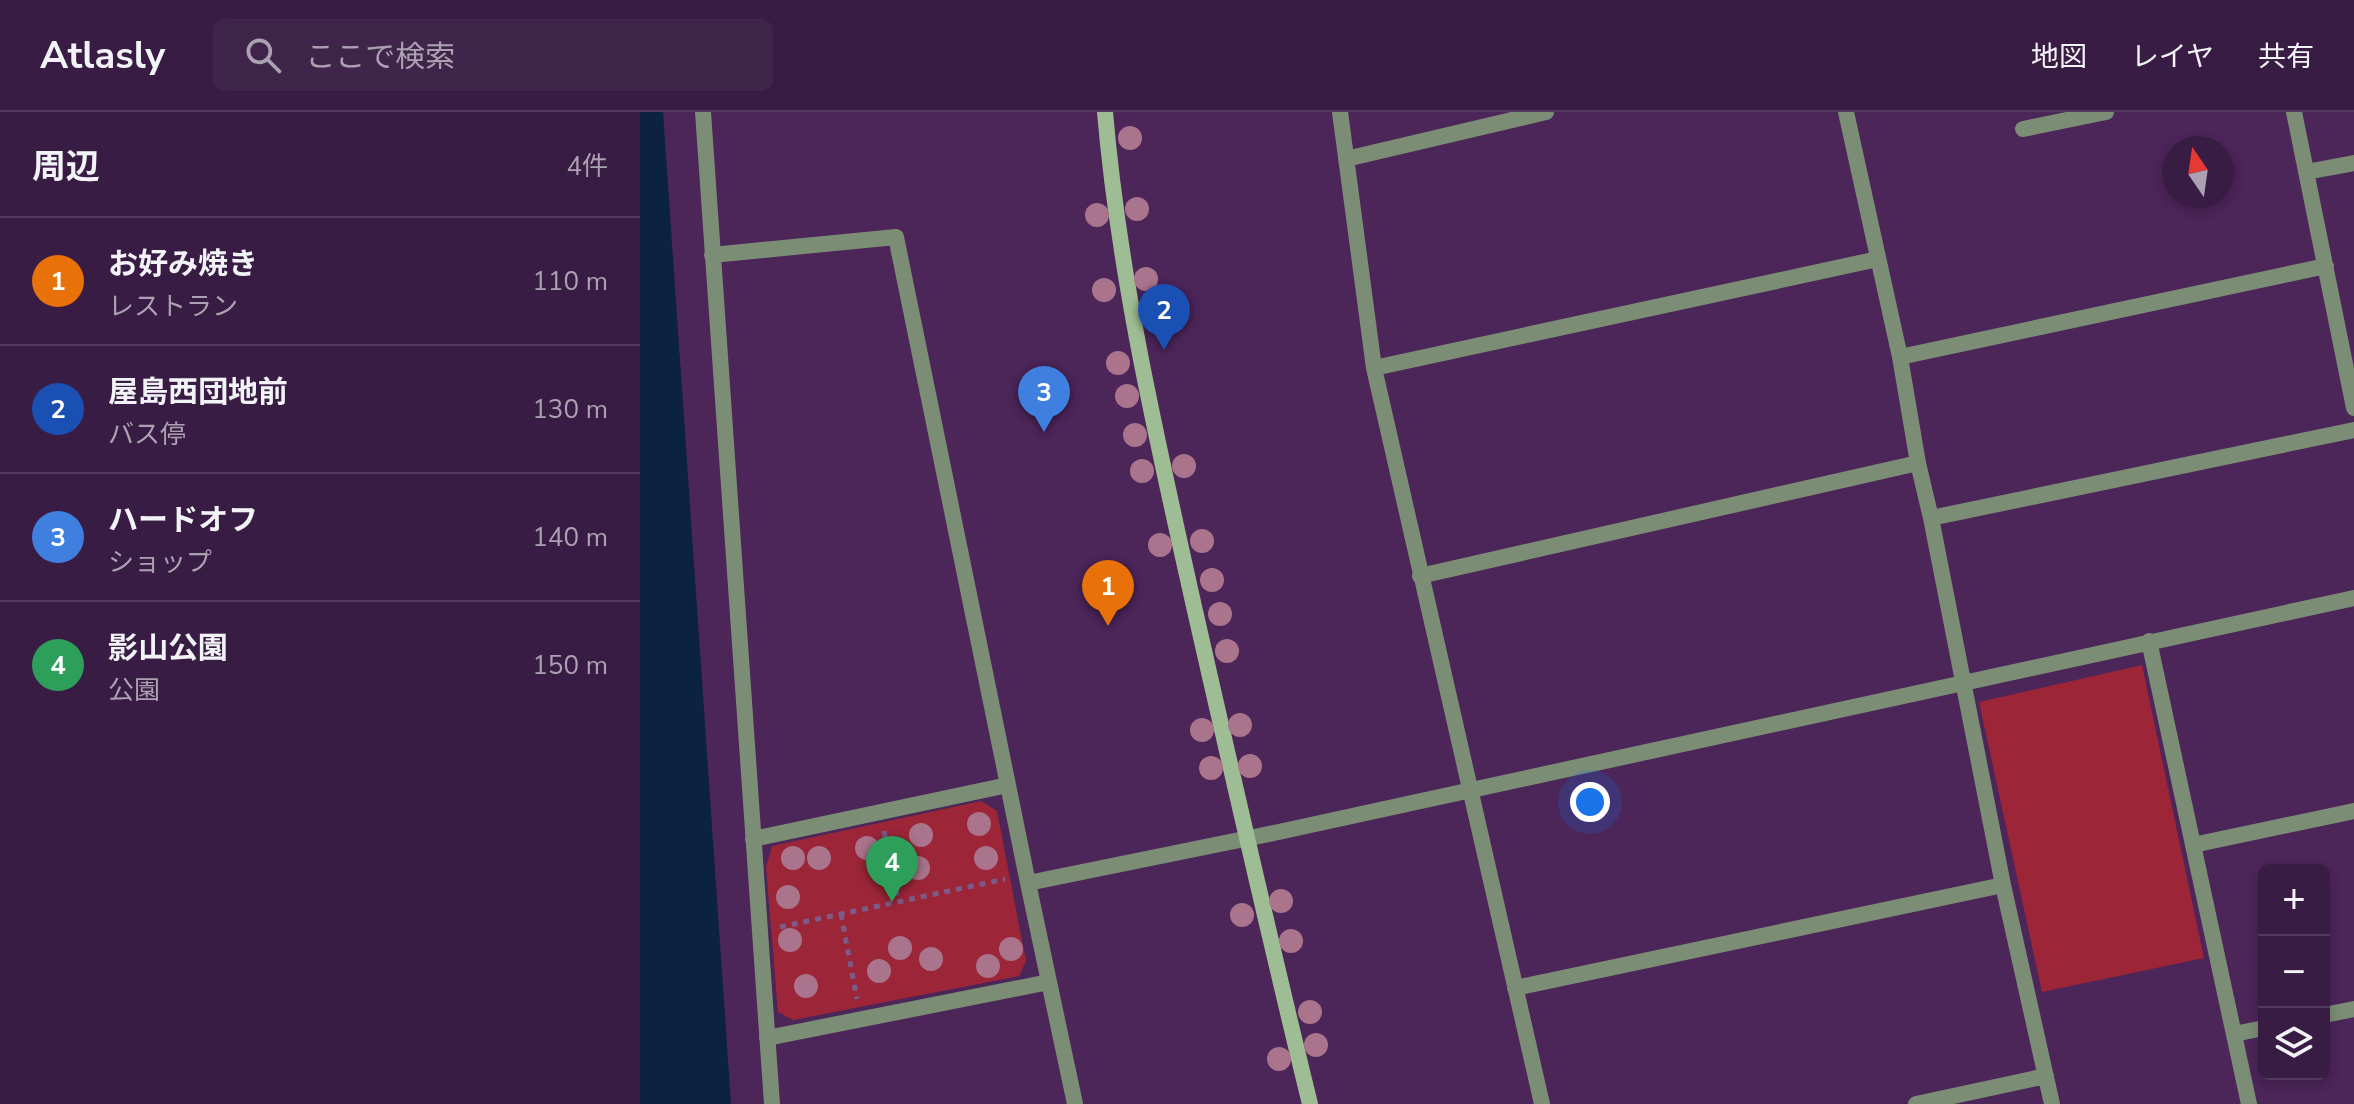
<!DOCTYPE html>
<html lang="ja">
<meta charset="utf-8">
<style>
:root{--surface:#391c43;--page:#40254a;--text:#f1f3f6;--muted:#aba1b2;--line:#533a5c;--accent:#7bd155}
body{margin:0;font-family:"Nunito Sans","Noto Sans JP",sans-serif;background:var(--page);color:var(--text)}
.controls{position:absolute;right:24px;bottom:24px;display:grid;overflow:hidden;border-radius:12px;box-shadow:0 4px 12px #0003}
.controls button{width:72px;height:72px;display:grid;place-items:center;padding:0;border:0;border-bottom:2px solid var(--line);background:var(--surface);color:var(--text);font:40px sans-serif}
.compass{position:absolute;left:1522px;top:24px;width:72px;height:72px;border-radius:50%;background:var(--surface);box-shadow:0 4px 12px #0003;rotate:347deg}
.you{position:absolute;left:950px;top:690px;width:28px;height:28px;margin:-20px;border:6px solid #fff;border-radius:50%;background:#1a73e8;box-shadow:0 0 0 12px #1a73e833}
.badge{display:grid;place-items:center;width:52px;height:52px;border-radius:50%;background:var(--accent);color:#fff;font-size:26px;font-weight:700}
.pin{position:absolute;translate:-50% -66px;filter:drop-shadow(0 2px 4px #0008)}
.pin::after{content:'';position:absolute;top:42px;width:28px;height:24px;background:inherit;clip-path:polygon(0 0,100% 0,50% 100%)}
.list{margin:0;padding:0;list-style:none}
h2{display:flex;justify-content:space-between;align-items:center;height:104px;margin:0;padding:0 32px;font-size:34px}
h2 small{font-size:26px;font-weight:400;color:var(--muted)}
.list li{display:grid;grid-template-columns:52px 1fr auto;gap:24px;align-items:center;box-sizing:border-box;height:128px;padding:0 32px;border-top:2px solid var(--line)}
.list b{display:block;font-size:30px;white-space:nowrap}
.list p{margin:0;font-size:26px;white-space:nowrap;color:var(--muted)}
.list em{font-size:26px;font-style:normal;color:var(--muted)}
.icon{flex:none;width:44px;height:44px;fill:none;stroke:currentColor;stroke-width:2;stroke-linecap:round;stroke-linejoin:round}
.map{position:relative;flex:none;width:1714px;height:992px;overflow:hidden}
header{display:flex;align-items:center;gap:48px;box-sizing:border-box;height:112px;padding:0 40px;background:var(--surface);border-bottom:2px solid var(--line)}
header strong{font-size:38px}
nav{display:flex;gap:44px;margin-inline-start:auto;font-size:28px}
.search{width:560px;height:72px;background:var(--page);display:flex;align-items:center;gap:20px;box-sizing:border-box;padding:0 28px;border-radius:12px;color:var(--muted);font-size:30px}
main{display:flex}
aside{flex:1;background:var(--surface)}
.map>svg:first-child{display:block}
.green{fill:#9c2538}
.water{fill:#0b2241}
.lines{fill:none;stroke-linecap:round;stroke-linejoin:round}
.path{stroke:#7d5b88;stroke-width:5;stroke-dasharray:6 6;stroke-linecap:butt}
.street{stroke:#7b8d74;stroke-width:16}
.secondary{stroke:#9fbd94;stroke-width:16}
.tree{fill:#aa748c}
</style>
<header>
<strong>Atlasly</strong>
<div class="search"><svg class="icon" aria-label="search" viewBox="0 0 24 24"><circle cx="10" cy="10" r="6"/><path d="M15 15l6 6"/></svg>ここで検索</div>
<nav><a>地図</a><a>レイヤ</a><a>共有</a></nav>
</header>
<main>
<aside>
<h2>周辺<small>4件</small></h2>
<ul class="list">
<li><span class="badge" style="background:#e8710a">1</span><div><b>お好み焼き</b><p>レストラン</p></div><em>110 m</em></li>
<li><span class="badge" style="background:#1a4fb4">2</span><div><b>屋島西団地前</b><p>バス停</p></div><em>130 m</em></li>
<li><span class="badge" style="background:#3f7fe0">3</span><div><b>ハードオフ</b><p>ショップ</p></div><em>140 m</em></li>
<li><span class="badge" style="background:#2e9e5b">4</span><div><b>影山公園</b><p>公園</p></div><em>150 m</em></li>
</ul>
</aside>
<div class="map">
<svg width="1714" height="992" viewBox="0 0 1714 992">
<rect width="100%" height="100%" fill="#4c2559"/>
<path class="green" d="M1502 553 1564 846 1402 880 1339 590Z
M341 689 357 699 386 849 379 864 153 908 138 900 126 755 132 734Z"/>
<path class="water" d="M0 0H23L91 992H0Z"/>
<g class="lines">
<path class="path" d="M244 719 258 789
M201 802 217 887
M140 815 365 767"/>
<path class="street" d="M63 0 132 992
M700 0 734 256 902 992
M1206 0 1260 245 1278 351 1291 406 1363 773 1412 992
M1654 0 1714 296
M1383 17 1466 0
M706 47 906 0
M1666 60 1714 51
M72 143 256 125 388 771 634 721 1714 486
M1260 245 1686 154
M734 256 1238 147
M1291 406 1714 318
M780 464 1278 351
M1509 529 1609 992
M113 727 368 673
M1553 733 1714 699
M388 771 435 992
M875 876 1363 773
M1684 903 1714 897
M1594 922 1624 916
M127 926 409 870
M1276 992 1406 964"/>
<path class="secondary" d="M465 0C479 165 517 328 553 490 591 657 629 825 670 992"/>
</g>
<g class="tree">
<circle cx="490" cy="26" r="12"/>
<circle cx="497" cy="97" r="12"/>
<circle cx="457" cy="103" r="12"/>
<circle cx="506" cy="167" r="12"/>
<circle cx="464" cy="178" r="12"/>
<circle cx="478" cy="251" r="12"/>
<circle cx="487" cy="284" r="12"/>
<circle cx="495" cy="323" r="12"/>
<circle cx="544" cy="354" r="12"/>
<circle cx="502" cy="359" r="12"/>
<circle cx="562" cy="429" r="12"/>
<circle cx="520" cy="433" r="12"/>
<circle cx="572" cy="468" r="12"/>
<circle cx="580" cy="502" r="12"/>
<circle cx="587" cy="539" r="12"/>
<circle cx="600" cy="613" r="12"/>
<circle cx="562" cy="618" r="12"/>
<circle cx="610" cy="654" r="12"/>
<circle cx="571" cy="656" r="12"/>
<circle cx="339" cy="712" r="12"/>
<circle cx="281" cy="723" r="12"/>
<circle cx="227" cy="736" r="12"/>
<circle cx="153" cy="746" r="12"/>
<circle cx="179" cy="746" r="12"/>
<circle cx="346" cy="746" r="12"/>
<circle cx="278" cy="756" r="12"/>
<circle cx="148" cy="785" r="12"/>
<circle cx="641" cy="789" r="12"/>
<circle cx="602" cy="803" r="12"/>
<circle cx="150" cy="828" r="12"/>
<circle cx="651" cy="829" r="12"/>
<circle cx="260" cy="836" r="12"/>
<circle cx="371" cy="837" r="12"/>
<circle cx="291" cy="847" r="12"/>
<circle cx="348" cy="854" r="12"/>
<circle cx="239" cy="859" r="12"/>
<circle cx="166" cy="874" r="12"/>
<circle cx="670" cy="900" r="12"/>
<circle cx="676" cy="933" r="12"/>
<circle cx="639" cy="947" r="12"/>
</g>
</svg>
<div class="controls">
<button>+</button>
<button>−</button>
<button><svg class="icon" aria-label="layers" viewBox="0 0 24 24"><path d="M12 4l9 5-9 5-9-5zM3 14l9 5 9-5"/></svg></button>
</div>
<svg class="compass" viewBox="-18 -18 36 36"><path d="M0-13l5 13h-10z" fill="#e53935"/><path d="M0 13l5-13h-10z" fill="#aba1b2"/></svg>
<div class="you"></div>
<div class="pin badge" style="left:468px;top:514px;background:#e8710a">1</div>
<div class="pin badge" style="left:524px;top:238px;background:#1a4fb4">2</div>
<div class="pin badge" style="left:404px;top:320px;background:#3f7fe0">3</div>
<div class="pin badge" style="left:252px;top:790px;background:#2e9e5b">4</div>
</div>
</main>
